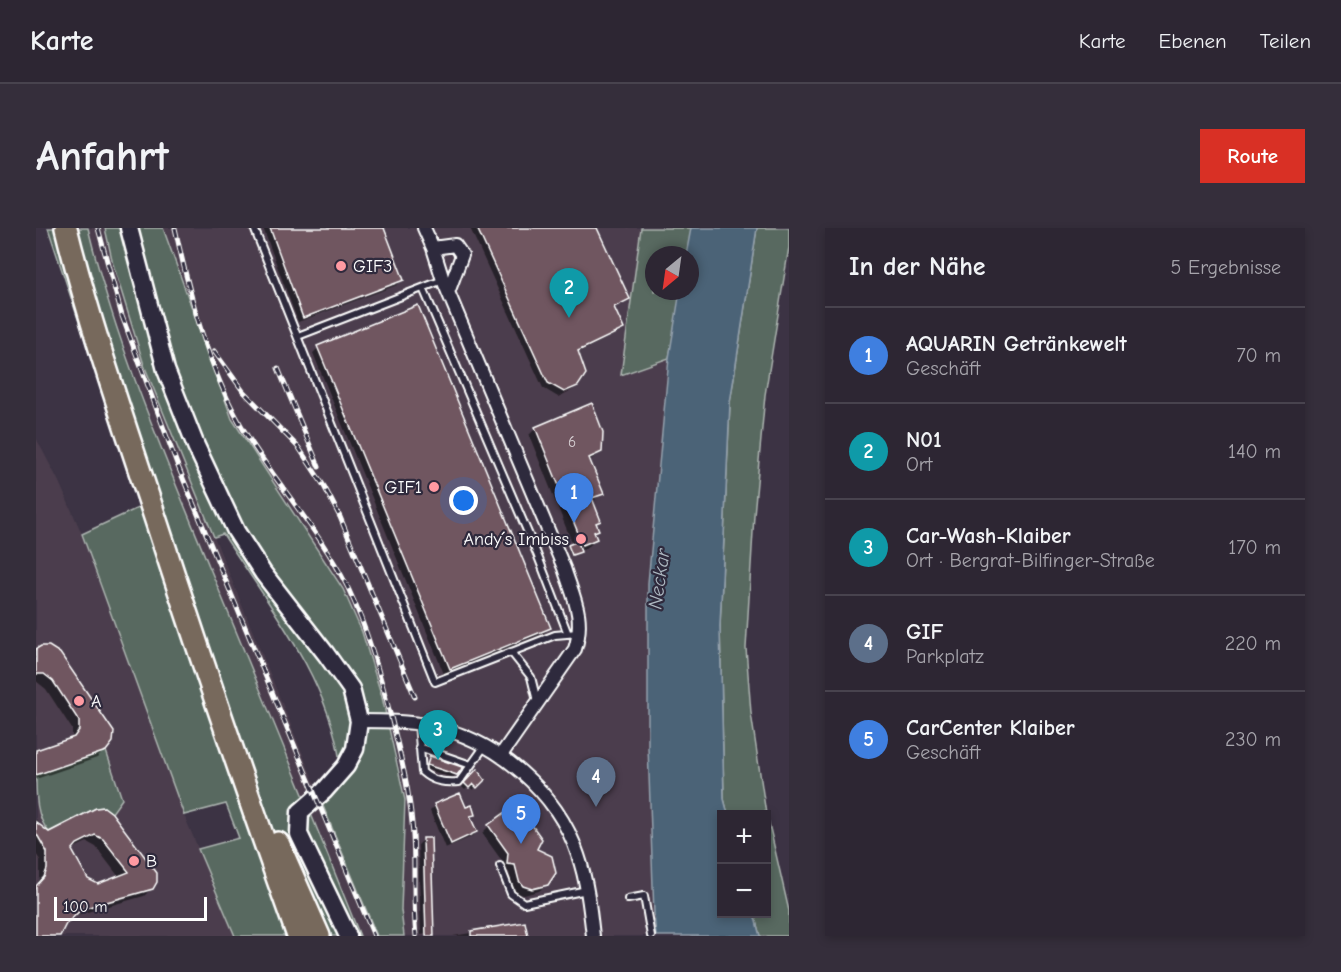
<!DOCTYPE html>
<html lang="de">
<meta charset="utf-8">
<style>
:root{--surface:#2d2633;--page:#352e3b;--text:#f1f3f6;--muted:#a7a5ac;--line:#48434e;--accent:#d93025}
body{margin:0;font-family:"Comic Neue",sans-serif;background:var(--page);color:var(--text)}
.controls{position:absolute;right:18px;bottom:18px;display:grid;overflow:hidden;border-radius:0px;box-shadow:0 3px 9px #0003}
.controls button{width:54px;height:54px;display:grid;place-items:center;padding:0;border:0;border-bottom:2px solid var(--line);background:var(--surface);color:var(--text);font:30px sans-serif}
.compass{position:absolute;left:609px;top:18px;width:54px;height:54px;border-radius:50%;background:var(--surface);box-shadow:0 3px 9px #0003;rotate:209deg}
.scale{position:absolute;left:18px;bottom:15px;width:153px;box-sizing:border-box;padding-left:6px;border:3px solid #fff;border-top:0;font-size:16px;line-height:21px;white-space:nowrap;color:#fff;-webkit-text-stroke:4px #2f2a3d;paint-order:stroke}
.you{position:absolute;left:428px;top:273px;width:21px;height:21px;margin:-15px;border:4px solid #fff;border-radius:50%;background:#1a73e8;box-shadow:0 0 0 9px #1a73e833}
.badge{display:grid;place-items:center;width:39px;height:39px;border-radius:50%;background:var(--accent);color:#fff;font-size:20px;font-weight:700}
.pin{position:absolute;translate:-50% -50px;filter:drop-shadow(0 2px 3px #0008)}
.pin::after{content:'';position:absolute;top:32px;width:21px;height:18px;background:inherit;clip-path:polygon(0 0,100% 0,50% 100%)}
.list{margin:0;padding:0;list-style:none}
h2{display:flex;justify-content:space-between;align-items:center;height:78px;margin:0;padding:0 24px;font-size:26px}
h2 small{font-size:20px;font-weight:400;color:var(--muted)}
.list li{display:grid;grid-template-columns:39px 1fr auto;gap:18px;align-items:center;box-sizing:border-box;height:96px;padding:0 24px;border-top:2px solid var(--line)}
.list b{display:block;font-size:22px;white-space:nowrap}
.list p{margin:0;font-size:20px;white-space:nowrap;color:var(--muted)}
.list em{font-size:20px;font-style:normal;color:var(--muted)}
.map{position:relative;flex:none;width:753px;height:708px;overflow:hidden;border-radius:0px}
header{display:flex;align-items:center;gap:36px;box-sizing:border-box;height:84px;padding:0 30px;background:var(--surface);border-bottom:2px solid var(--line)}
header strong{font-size:28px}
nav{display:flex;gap:33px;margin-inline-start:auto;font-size:21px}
.intro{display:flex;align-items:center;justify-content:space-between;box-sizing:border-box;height:144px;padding:0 36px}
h1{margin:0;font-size:42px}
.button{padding:15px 27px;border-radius:0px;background:var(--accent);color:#fff;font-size:21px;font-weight:700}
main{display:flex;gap:36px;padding:0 36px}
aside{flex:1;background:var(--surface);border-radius:0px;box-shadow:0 3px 9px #0003}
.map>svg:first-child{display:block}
.built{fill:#4b3e4d}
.green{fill:#596960;stroke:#acb4b0;stroke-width:1.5}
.water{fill:#4c6377;stroke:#94a1ad;stroke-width:1.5}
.shadow{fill:#0007;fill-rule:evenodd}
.building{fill:#6f5761;stroke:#fff;stroke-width:1.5;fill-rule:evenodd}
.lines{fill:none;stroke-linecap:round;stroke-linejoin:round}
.lane-casing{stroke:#fff;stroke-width:10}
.street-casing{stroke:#fff;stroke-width:16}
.secondary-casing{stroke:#fff;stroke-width:21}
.highway-casing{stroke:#fff;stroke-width:26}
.lane{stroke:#2f2a3d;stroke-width:6}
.street{stroke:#2f2a3d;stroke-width:12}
.secondary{stroke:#2f2a3d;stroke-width:16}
.highway{stroke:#77695c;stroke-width:21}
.rail-casing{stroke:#fff;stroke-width:5}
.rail{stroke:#2f2a3d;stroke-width:3;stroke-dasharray:9;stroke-linecap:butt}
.poi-dot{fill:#ff9aa2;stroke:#2f2a3d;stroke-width:2}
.labels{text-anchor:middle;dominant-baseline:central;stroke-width:4.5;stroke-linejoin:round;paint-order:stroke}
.number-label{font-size:15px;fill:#dbd5d8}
.poi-label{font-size:18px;fill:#fff;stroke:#2f2a3d;text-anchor:start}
.water-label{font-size:20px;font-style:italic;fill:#aeb9c2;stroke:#2f2a3d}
</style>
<header>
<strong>Karte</strong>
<nav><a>Karte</a><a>Ebenen</a><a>Teilen</a></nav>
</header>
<div class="intro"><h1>Anfahrt</h1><a class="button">Route</a></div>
<main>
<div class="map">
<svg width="753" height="708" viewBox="0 0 753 708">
<rect width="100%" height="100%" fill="#3c3344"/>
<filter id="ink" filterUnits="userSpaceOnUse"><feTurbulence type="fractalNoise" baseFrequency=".0167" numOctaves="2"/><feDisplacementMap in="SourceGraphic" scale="12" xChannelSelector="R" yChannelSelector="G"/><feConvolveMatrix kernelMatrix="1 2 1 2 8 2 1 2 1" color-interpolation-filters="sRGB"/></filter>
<g filter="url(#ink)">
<path class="built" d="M52 0H69L77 36 108 137 341 708H324L138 253 96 141 61 39Z
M127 0H605L585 146 633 130 612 355V519L620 708H368L365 682 370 576 362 533 346 469 326 404 307 361 196 191Z
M0 210 23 254 46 306 148 587 199 708H0Z"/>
<path class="green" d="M12 0H52C80 116 128 227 173 338 224 461 275 584 324 708H199L162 621 203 610 190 576 148 587 46 306 104 279Z
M69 0H127L196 191 307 361 326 404 346 469 369 572 365 682 368 708H341L282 566 304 534C292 450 232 376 187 306L178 309 108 137 77 36Z
M605 0H659L653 27H618V63H646L633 130 585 147Z
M721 0H753V19L729 167 718 287 710 420 715 485 730 586H692L688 571 684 398 694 175Z
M70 523 86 571 76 585 68 579 60 580 13 604C0 589 0 568 0 547Z
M731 587 753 683V708H724L718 686H730Z"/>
<path class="water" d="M655 0H721L694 175 684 398 688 571 692 586H686V686H718L724 708H620L618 686 612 519V355L633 130 644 63H654V27H650Z"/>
<path class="shadow" d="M227 0H347L366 52 361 57 262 94Z
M434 0H559L592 71 577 81 586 100 581 105 541 125V157L536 162 522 169 507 160Z
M282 120 513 400 508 405 408 446 277 125Z
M500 200 565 224 553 233 566 265 556 274 563 293 559 297 561 301 557 305 560 311 553 318 535 327 532 320 537 317 493 207Z
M0 423 69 522 61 530 0 551V523L36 511V501L10 461 0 453Z
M394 530 420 546 417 550 389 541Z
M438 546 447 551 437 562 433 558 429 562 426 559Z
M424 567 430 581 437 586 433 590 440 604 435 609 409 620 394 583 399 578Z
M61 581 116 660 108 668 37 688 29 696 23 708H0V659L4 650V632L0 626V591L5 600 12 606ZM51 614 60 619 83 649 62 657 51 652 34 622Z
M453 598 499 621 511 656 503 663 488 667 480 665 477 660 473 644 464 643 466 633 446 605Z
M387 612 391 706 385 707 382 617Z
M488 696 490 708H417Z"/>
<path class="building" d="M234 0H348L368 52 267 90Z
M441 0H561L594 71 578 79 588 101 542 123 550 146 542 158 528 164 512 155Z
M382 77 515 400 414 441 281 118Z
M556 175 567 204 566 224 553 230 568 266 556 270 565 293 560 295 563 302 558 304 561 311 547 317 499 199Z
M542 313 545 324 536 327 532 317Z
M5 418H13L24 425 78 504 77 514 70 523 0 547V522L38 509 43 502V493L17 453 8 446H0V421Z
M394 528 426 539 425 542 421 547 391 537Z
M441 541 449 552 441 560 437 556 433 560 428 555Z
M424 565 430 579 436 577 439 587 434 588 441 604 415 616 398 576Z
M481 576 506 611 501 621 516 628 520 645 512 657 496 661 487 658 483 653 479 637 471 636 472 625 452 597Z
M68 579 76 585 121 645V654L117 661 46 681 30 696 24 708H0V658L8 649 11 641V624L0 605V594L13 604 60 580ZM59 607 67 611 93 644 62 656 52 651 36 622 41 616Z
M387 610H395L398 708H390Z
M489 694 492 708H435V703Z"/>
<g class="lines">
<g class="lane-casing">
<path id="lane" d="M218 0 399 454 519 407 542 405
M387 60 501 326 532 406
M262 108 407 52
M475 424 495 449 501 473
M382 496 386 544C397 554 409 555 423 554L448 519
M383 519 435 537
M464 638 475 666 488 675 551 662
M592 671 608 668 615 708"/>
</g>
<g class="street-casing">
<path id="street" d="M388 0 397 20
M413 62 426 27 419 17 397 20 407 52 528 340C538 371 549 389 539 421L465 527
M323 493C347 493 372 493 396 498 460 512 521 563 542 627 551 653 554 681 557 708"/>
</g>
<g class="secondary-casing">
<path id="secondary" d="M93 0 130 142 160 218 200 303 227 345 290 426 315 461 323 493 319 521 310 538 288 563 264 584 263 606 312 708"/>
</g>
<g class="highway-casing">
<path id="highway" d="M30 0C53 93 84 183 114 274 161 419 210 564 262 708
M242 615 283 708"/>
</g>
<use href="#lane" class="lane"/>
<use href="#street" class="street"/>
<use href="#secondary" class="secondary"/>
<use href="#highway" class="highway"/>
<g class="rail-casing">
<path id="rail" d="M62 0 86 88 141 236 338 708
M139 0C156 77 175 154 219 220 250 267 287 309 312 360 332 402 344 447 356 493 364 526 373 560 376 595 380 632 376 670 380 708
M178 123 207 163 263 220 288 258 304 289 379 469
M242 140 283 239"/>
</g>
<use href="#rail" class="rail"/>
</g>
</g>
<g class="poi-dot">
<circle cx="305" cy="38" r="6"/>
<circle cx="398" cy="259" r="6"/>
<circle cx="545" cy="311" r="6"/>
<circle cx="43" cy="473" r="6"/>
<circle cx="98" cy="633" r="6"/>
</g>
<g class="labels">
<g class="number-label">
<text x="536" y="214">6</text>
</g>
<g class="poi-label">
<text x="317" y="38">GIF3</text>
<text x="386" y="259" text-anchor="end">GIF1</text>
<text x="533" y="311" text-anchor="end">Andy´s Imbiss</text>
<text x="55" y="473">A</text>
<text x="110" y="633">B</text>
</g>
<g class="water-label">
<text transform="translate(623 351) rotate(-82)">Neckar</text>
</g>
</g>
</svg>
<div class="controls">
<button>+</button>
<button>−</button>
</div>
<svg class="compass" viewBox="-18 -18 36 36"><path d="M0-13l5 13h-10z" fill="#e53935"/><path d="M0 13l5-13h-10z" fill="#a7a5ac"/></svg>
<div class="scale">100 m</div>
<div class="you"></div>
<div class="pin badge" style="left:538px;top:295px;background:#3f7fe0">1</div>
<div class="pin badge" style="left:533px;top:90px;background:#0f9aa8">2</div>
<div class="pin badge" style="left:402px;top:532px;background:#0f9aa8">3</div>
<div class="pin badge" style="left:560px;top:579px;background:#5c6f8a">4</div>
<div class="pin badge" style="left:485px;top:616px;background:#3f7fe0">5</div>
</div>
<aside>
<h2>In der Nähe<small>5 Ergebnisse</small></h2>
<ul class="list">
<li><span class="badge" style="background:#3f7fe0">1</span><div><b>AQUARIN Getränkewelt</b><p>Geschäft</p></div><em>70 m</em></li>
<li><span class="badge" style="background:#0f9aa8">2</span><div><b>N01</b><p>Ort</p></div><em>140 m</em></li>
<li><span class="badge" style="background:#0f9aa8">3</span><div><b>Car-Wash-Klaiber</b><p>Ort · Bergrat-Bilfinger-Straße</p></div><em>170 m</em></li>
<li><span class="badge" style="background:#5c6f8a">4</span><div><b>GIF</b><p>Parkplatz</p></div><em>220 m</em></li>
<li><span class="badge" style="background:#3f7fe0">5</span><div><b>CarCenter Klaiber</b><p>Geschäft</p></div><em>230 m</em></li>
</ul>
</aside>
</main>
